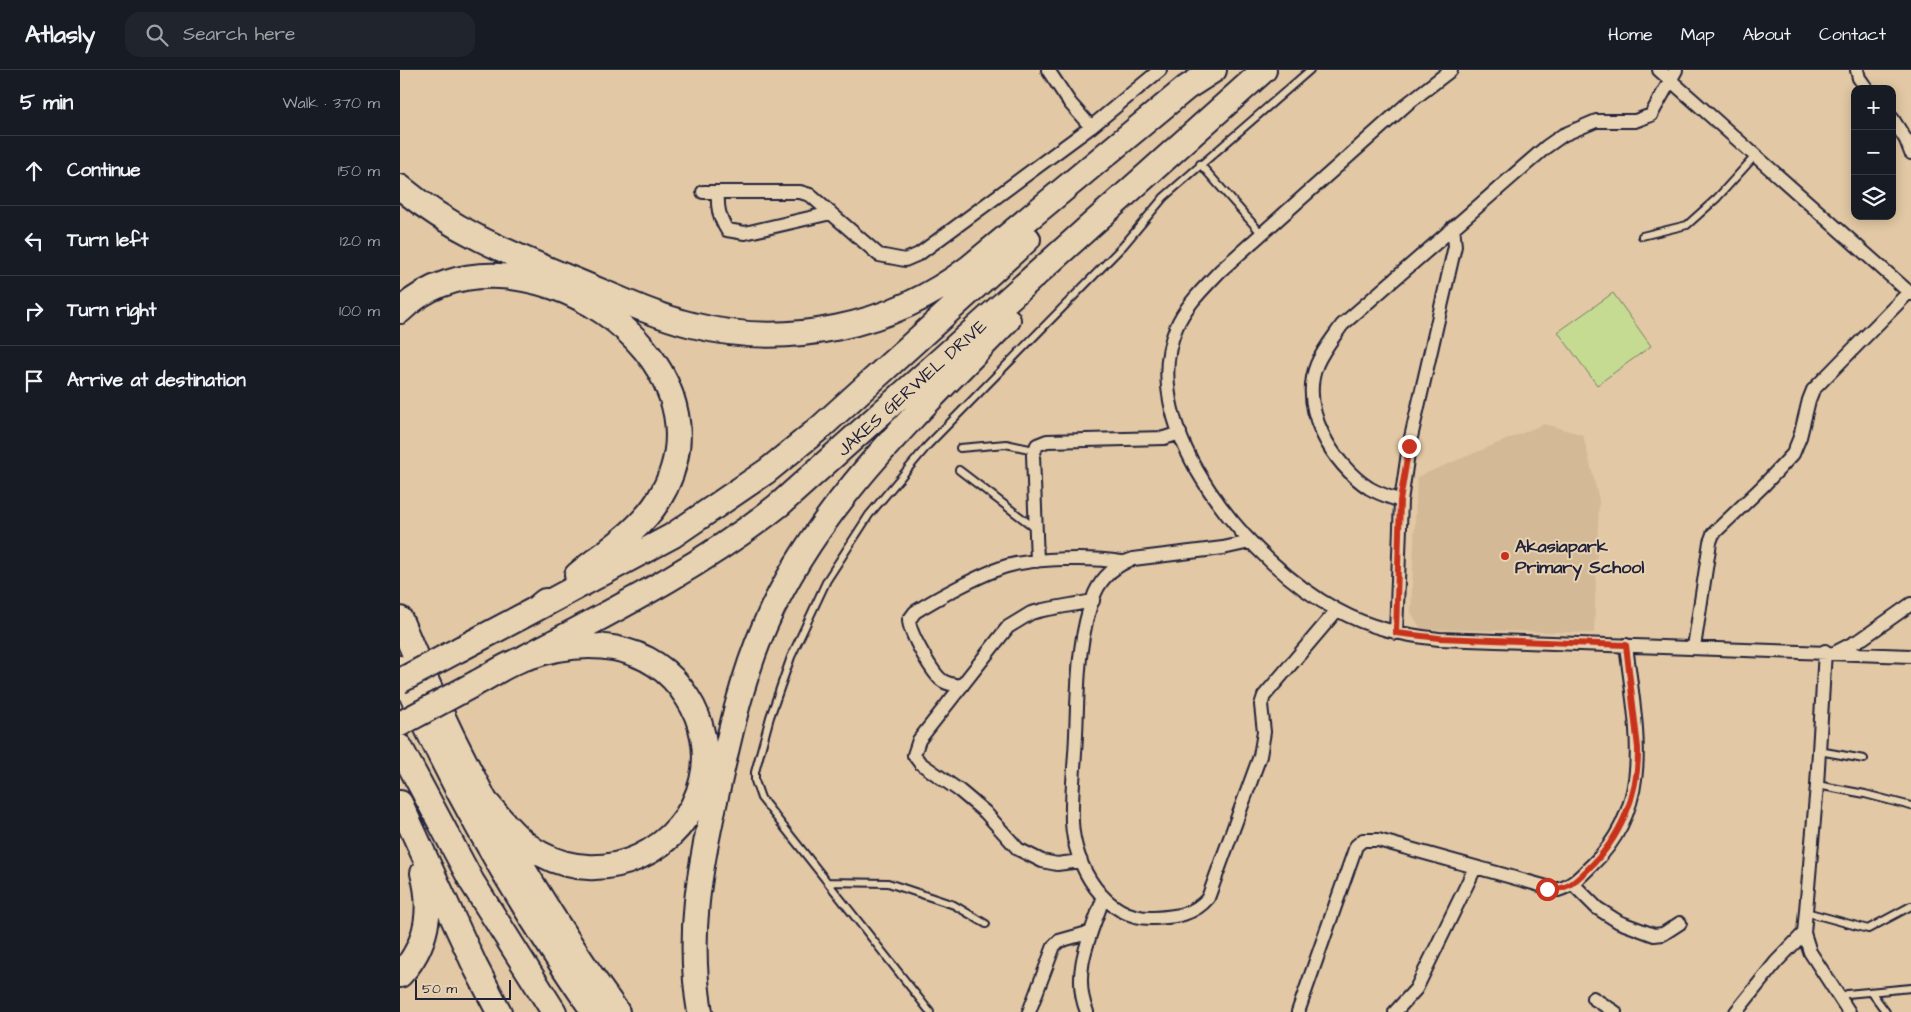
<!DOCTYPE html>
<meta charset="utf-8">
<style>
:root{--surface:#171b24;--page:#20242c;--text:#f1f3f6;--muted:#9ea1a6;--line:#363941}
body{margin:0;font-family:"Architects Daughter",sans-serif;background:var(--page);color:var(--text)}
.controls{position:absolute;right:15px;top:15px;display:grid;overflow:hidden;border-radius:10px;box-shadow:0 2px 12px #0003}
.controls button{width:45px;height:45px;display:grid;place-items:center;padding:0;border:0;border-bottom:1px solid var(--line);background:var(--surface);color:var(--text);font:25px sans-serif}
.scale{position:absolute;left:15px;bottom:12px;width:96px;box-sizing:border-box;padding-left:5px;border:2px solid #22223b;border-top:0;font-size:14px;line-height:18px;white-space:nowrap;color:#22223b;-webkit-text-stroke:4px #e7d2b1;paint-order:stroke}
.stop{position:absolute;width:15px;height:15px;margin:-11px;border:4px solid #c8321e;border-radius:50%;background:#fff}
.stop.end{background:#c8321e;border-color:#fff;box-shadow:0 1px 5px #0008}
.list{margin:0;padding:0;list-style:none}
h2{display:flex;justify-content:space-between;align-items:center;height:65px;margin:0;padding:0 20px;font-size:21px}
h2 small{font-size:16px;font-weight:400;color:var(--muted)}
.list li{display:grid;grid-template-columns:32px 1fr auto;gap:15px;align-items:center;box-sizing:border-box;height:70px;padding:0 20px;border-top:1px solid var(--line)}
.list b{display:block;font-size:19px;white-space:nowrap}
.list em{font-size:16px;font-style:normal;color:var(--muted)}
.icon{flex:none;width:28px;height:28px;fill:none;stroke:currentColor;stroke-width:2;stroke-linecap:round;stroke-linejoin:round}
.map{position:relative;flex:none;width:1511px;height:942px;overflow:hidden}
header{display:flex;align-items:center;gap:30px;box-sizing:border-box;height:70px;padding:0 25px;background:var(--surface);border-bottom:1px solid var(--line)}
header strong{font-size:24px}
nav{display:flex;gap:28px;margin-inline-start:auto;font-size:18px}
.search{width:350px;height:45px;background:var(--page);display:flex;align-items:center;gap:12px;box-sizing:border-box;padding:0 18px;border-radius:15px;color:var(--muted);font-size:19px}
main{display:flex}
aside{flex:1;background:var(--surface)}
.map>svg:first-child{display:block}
.built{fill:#d4b997}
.green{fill:#c4db91;stroke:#737e66}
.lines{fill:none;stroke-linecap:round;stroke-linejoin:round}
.lane-casing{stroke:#22223b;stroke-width:10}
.street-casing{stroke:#22223b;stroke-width:16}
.highway-casing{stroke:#22223b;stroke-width:28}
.lane{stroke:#e7d2b1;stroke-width:6}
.street{stroke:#e7d2b1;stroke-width:12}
.highway{stroke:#e7d2b1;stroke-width:24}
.highway-bridge-casing{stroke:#22223b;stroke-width:28;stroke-linecap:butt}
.highway-bridge{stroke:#e7d2b1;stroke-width:24}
.route{stroke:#c8321e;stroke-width:6}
.poi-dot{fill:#c8321e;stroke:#e7d2b1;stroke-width:2}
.labels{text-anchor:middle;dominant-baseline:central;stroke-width:4;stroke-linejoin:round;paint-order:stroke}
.street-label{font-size:18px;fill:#22223b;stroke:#e7d2b1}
.poi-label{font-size:18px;font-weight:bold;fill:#22223b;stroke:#e7d2b1;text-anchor:start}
</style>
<header>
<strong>Atlasly</strong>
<div class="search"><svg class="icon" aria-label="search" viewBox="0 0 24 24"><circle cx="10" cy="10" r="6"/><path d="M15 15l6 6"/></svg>Search here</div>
<nav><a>Home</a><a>Map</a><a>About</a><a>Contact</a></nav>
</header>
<main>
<aside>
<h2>5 min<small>Walk · 370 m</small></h2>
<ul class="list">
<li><svg class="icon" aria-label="ahead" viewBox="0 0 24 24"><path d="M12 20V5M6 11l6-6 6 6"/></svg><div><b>Continue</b></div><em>150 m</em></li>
<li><svg class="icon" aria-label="left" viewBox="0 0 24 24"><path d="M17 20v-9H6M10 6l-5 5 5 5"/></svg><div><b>Turn left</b></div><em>120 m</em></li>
<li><svg class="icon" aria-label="right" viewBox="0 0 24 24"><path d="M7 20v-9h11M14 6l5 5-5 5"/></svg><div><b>Turn right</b></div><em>100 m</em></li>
<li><svg class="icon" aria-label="arrive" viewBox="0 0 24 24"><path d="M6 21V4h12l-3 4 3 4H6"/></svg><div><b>Arrive at destination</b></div></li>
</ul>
</aside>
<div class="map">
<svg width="1511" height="942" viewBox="0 0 1511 942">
<rect width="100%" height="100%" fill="#e2c8a4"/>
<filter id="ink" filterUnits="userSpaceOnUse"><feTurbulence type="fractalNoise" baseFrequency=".02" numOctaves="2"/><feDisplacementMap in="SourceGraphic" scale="10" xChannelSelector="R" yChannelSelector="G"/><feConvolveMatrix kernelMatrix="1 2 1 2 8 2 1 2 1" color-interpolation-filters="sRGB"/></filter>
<g filter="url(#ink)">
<path class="built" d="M1144 354 1183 365 1199 430 1194 563 1021 559 1011 542 1017 407Z"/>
<path class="green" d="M1213 223 1251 276 1197 315 1158 262Z"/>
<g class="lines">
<g class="lane-casing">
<path id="lane" d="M800 94 862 164
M1242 166 1287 155 1317 128 1355 86
M560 378 606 374 634 380
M559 400 635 458
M1419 681 1464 689
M1417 715 1465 724 1511 736
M427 812 488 813 554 835 586 854
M1406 842 1468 859 1511 836
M1472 923 1486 942
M1440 928 1447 924 1511 918
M530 942 361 728 355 711V702L370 647 391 587 427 510 469 445 528 375 723 176 764 127 910 0"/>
</g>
<g class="street-casing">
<path id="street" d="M648 0 670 33 691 57
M1051 0 1007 34 820 201C804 218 785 236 776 258 734 360 854 496 937 540 970 558 1002 565 1039 569L1511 586
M1259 0 1511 224
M1457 0 1459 8 1467 19
M1492 48 1506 70 1511 83
M303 122H400L410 125 479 185 505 190 519 184 691 57 760 0
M318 122C317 137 319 147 327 160L345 163 431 143
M1001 431C989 427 979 424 969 418 932 394 899 338 917 294 923 280 933 268 942 255L1146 77 1163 65 1196 51H1235L1251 45 1276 0
M850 472 823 478 733 489C717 494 702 507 695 523 677 568 678 617 676 665 675 693 671 723 672 752 674 796 704 850 754 848 775 847 794 845 808 828L860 686 864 662 861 635 864 626 937 540
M637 491 633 385 637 375 647 371 764 368 780 363
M996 563 1001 431 1009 376 1055 176 1053 157
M1294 577 1310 472 1313 464 1363 416 1393 384 1400 367 1409 330 1413 320 1509 222
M1425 581 1417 715 1404 863 1410 882 1449 942
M1436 582 1463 568 1511 534
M562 616C556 615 549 615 543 611 533 605 509 562 509 550L515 542C537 528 583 503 607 496 636 488 692 487 721 492
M681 791 657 794 642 791 618 779 585 742 560 721 520 693 514 685 519 670 608 557 631 543 643 540 693 531
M1173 814 1197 838 1219 852 1254 865 1263 864 1280 853
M1193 928 1215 942
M629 942 654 876 659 871 691 862
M687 942C671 903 690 866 703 829
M898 942 954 782 956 776 963 770H978L1158 820C1172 816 1181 806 1191 796 1257 733 1235 654 1226 575
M995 942 1016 919 1075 798
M1336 942 1376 892 1404 863"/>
</g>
<g class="highway-casing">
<path id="highway" d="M0 117C50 159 108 183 169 208 209 224 249 244 292 255 387 279 492 257 570 197L786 18 814 0
M0 241C109 136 348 286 258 431 239 461 205 482 177 505
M134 540 272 466 367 401 421 357 628 169
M0 549C56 688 130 821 217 942
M60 579 134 540 145 531
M124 588C213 541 301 497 380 434L864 0
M0 598C51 719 119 834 194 942
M78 612C93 604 109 593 125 588 184 567 251 570 287 627 303 651 309 683 302 711 285 781 205 819 141 784 118 772 103 751 86 732
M0 677 72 812 154 942
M0 733 75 896 99 942
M0 905C27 876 33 840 23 803
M300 942C287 866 299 801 316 726 329 668 341 610 365 555 418 433 517 344 608 250"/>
</g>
<use href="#lane" class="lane"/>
<use href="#street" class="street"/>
<use href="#highway" class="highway"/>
<g class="highway-bridge-casing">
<path id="highway-bridge" d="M0 611 60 579
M0 654 78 612"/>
</g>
<use href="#highway-bridge" class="highway-bridge"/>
</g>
</g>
<g class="lines" filter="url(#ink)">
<path class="route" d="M1009 376 1000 431 996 563 1039 568 1226 575 1238 678C1239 724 1221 768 1187 800 1175 812 1166 821 1147 819"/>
</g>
<circle class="poi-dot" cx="1105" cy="486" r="5"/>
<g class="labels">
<g class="street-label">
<text transform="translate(512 318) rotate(-42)">JAKES GERWEL DRIVE</text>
</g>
<g class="poi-label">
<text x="1115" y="476">Akasiapark<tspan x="1115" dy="21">Primary School</tspan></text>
</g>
</g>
</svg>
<div class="controls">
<button>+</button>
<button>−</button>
<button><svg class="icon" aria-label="layers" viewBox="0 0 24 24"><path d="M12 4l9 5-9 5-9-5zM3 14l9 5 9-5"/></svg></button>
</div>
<div class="scale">50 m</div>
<div class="stop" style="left:1147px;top:819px"></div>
<div class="stop end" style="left:1009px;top:376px"></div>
</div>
</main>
